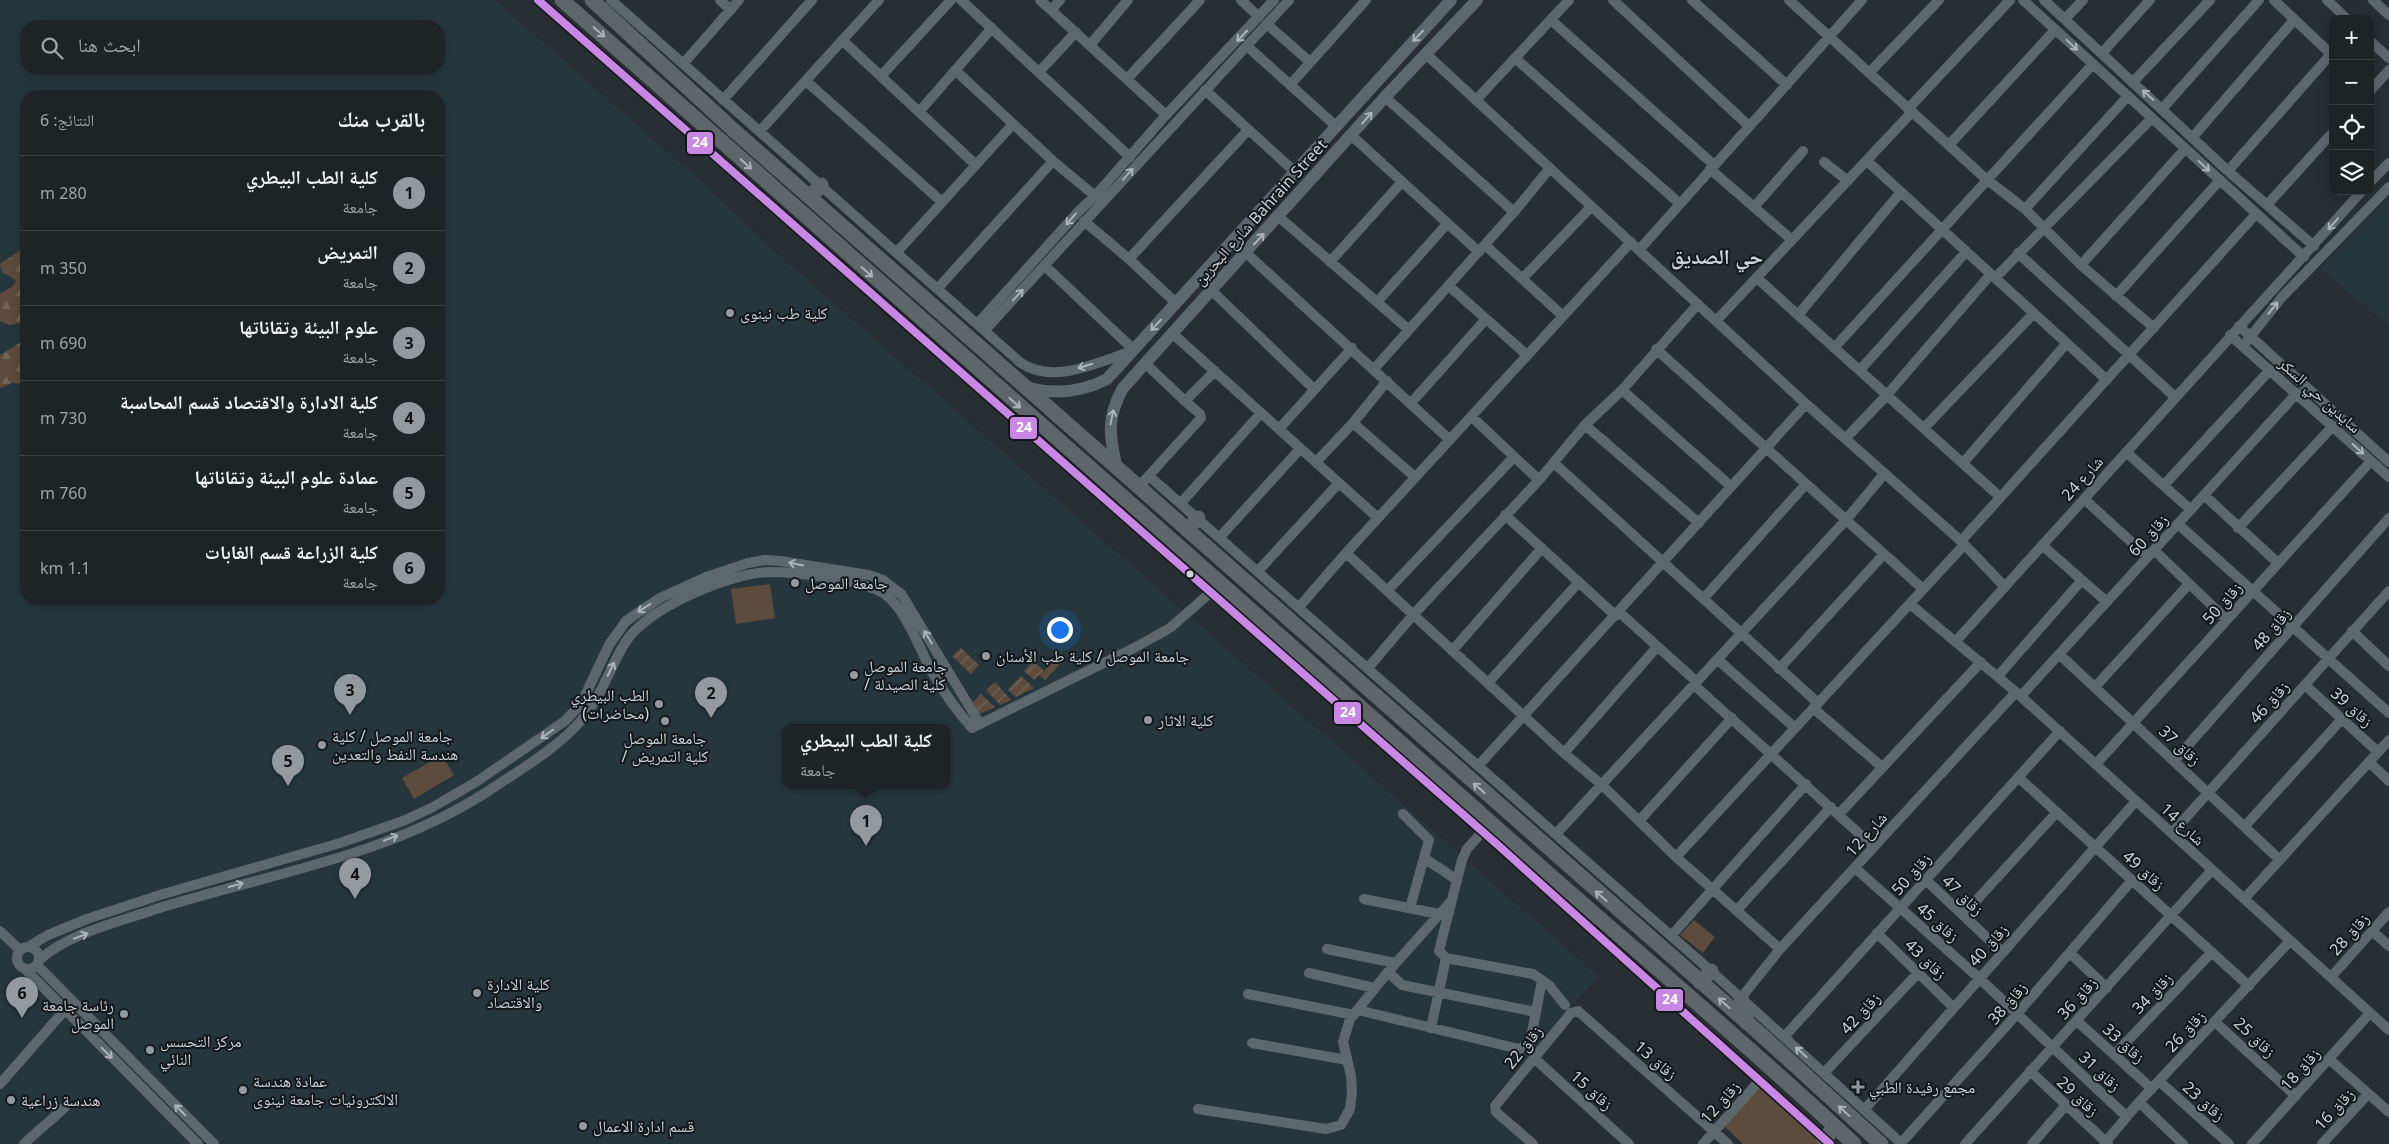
<!DOCTYPE html>
<html lang="ar">
<meta charset="utf-8">
<style>
:root{--surface:#1e2326;--page:#2b2f32;--text:#f1f3f6;--muted:#a1a4a7;--line:#3c4043;--accent:#939a9d}
body{margin:0;font-family:"Noto Sans","Noto Naskh Arabic",sans-serif;background:var(--page);color:var(--text);direction:rtl}
.controls{position:absolute;right:15px;top:15px;display:grid;overflow:hidden;border-radius:10px;box-shadow:0 2px 12px #0003}
.controls button{width:45px;height:45px;display:grid;place-items:center;padding:0;border:0;border-bottom:1px solid var(--line);background:var(--surface);color:var(--text);font:25px sans-serif}
.you{position:absolute;left:1059px;top:629px;width:18px;height:18px;margin:-12px;border:4px solid #fff;border-radius:50%;background:#1a73e8;box-shadow:0 0 0 8px #1a73e833}
.badge{display:grid;place-items:center;width:32px;height:32px;border-radius:50%;background:var(--accent);color:#111;font-size:16px;font-weight:700}
.pin{position:absolute;translate:-50% -41px;filter:drop-shadow(0 1px 2px #0008)}
.pin::after{content:'';position:absolute;top:26px;width:18px;height:15px;background:inherit;clip-path:polygon(0 0,100% 0,50% 100%)}
.popup{position:absolute;left:782px;top:724px;width:168px;height:65px;box-sizing:border-box;display:grid;place-content:center;border-radius:10px;background:var(--surface);filter:drop-shadow(0 1px 4px #0005);font-size:16px;white-space:nowrap;color:var(--muted)}
.popup b{font-size:19px;color:var(--text)}
.popup::after{content:'';position:absolute;left:50%;top:100%;margin-left:-10px;border:10px solid transparent;border-top-color:var(--surface)}
.list{margin:0;padding:0;list-style:none}
h2{display:flex;justify-content:space-between;align-items:center;height:65px;margin:0;padding:0 20px;font-size:21px}
h2 small{font-size:16px;font-weight:400;color:var(--muted)}
.list li{display:grid;grid-template-columns:32px 1fr auto;gap:15px;align-items:center;box-sizing:border-box;height:75px;padding:0 20px;border-top:1px solid var(--line)}
.list b{display:block;font-size:19px;white-space:nowrap}
.list p{margin:0;font-size:16px;white-space:nowrap;color:var(--muted)}
.list em{font-size:16px;font-style:normal;color:var(--muted)}
.icon{flex:none;width:28px;height:28px;fill:none;stroke:currentColor;stroke-width:2;stroke-linecap:round;stroke-linejoin:round}
.map{position:relative;flex:none;width:2389px;height:1144px;overflow:hidden;direction:ltr}
.search{position:absolute;background:var(--surface);box-shadow:0 2px 12px #0003;left:20px;top:20px;width:425px;height:55px;display:flex;align-items:center;gap:12px;box-sizing:border-box;padding:0 18px;border-radius:20px;color:var(--muted);font-size:19px}
.panel{position:absolute;background:var(--surface);box-shadow:0 2px 12px #0003;left:20px;top:90px;width:425px;height:515px;border-radius:20px;direction:rtl}
.map>svg:first-child{display:block}
.built{fill:#25373d;fill-rule:evenodd}
.green{fill:#5d4c3d}
.forest{fill:url(#forest-firs)}
.garden{fill:url(#garden-furrows)}
.lines{fill:none;stroke-linecap:round;stroke-linejoin:round}
.minor{stroke:#5d686d;stroke-width:10}
.major{stroke:#5b686e;stroke-width:12}
.highway{stroke:#5e6669;stroke-width:15}
.bus-1-casing{stroke:#121719;stroke-width:11}
.bus-1{stroke:#c787e3;stroke-width:8}
.oneway{stroke:#acb3b6}
.oneway2{stroke:#abb4b7}
.oneway3{stroke:#abb4b8}
.poi-dot{fill:#939a9d;stroke:#121719;stroke-width:2}
.bus-dot{fill:#cdd4d7;stroke:#121719;stroke-width:2}
.labels{text-anchor:middle;dominant-baseline:central;stroke-width:4;stroke-linejoin:round;paint-order:stroke}
.street-label{font-size:16px;fill:#cdd4d7;stroke:#121719}
.poi-label{font-size:16px;fill:#cdd4d7;stroke:#121719;text-anchor:start}
.district-label{font-size:21px;font-weight:bold;fill:#cdd4d7;stroke:#121719}
.line-badge{stroke:#121719;stroke-width:2}
.badge-label{font-size:14px;text-anchor:middle;font-weight:bold;fill:#fff}
</style>
<div class="map">
<svg width="2389" height="1144" viewBox="0 0 2389 1144">
<defs>
<pattern id="forest-firs" width="22" height="20" patternUnits="userSpaceOnUse" patternTransform="scale(1.25)"><rect width="22" height="20" fill="#5d4c3d"/><path d="M5 1l3.5 6h-7zM16 11l3.5 6h-7z" fill="#736558"/></pattern>
<pattern id="garden-furrows" width="10" height="10" patternUnits="userSpaceOnUse" patternTransform="scale(1.25)"><rect width="10" height="10" fill="#5d4c3d"/><path d="M-1 1l2-2M0 10L10 0M9 11l2-2" fill="none" stroke="#736558"/></pattern>
</defs>
<rect width="100%" height="100%" fill="#282f32"/>
<path class="built" d="M0 0H495L716 195 772 249 1598 976 1486 1106 1528 1144H0ZM26 26H439V69H26ZM26 96H439V599H26ZM786 727H946V785H786Z
M2389 198V326L2321 269Z"/>
<path class="green" d="M770 584 775 618 736 624 731 589Z
M442 755 454 775 414 799 402 778Z
M1694 920 1715 937 1703 953 1680 935Z
M1759 1085 1824 1144H1743L1725 1127Z"/>
<path class="forest" d="M23 247 26 249V322L9 325 0 321V294L13 286 16 281 8 275 2 273 0 264C6 259 20 252 23 247Z
M26 339V385L13 383 0 388V355Z"/>
<path class="garden" d="M961 648 979 665 971 674 952 656Z
M1061 653 1066 657 1045 680 1039 675 1034 680 1024 671 1033 661 1044 671Z
M1021 676 1034 688 1016 697 1008 690Z
M995 682 1011 700 1000 705 986 690Z
M981 694 995 707 979 714 970 706Z"/>
<g class="lines">
<path class="minor" d="M538 0 1499 846 1830 1144
M611 0 1021 363C1054 385 1098 362 1132 351
M720 0 731 10
M961 0 1130 157
M1040 0 1166 115
M1241 0 1259 17
M1613 0 1749 126
M1692 0 1787 85
M1789 0 1986 179 2025 209 2081 265 2154 328
M2023 0 2304 257
M2044 0 2228 171 2314 246
M2274 0 2333 56
M2327 0 2347 19
M2373 0 2389 15
M1051 10 1060 0
M2065 19 2083 0
M1551 20 1714 165
M1268 25 1310 62
M842 40 976 165
M2370 41 2389 58
M1090 45 1128 0
M1248 47 1337 127
M2102 53 2150 0
M1426 54 1806 404 1961 541 2005 587
M1515 58 1679 203
M683 64 739 0
M955 70 1053 161 1095 196
M1039 72 1076 32
M1869 73 1939 0
M881 76 951 0
M1127 79 1200 0
M806 81 942 202
M2133 82 2210 0
M1290 85 1366 0
M1205 90 1294 171
M2370 91 2389 70
M1385 97 1514 212
M723 100 812 0
M1476 100 1569 0
M1908 109 2010 0
M2162 109 2259 0
M919 112 992 28
M760 131 879 0
M1352 136 1479 252
M2192 138 2294 20
M1949 145 2055 30
M1867 161 2107 380
M1824 162 1848 181
M1710 169 1792 240
M2228 171 2331 54
M2370 182 2389 163
M2267 205 2333 132
M1754 207 1803 151
M2025 209 2128 96
M1279 217 1408 329
M1084 221 1129 259 1176 303
M1232 240 1450 440
M1485 245 1563 316
M1639 250 1862 0
M897 252 1013 124
M2018 253 2175 397
M1129 259 1248 130
M1330 262 1401 183
M2081 265 2185 149
M1045 266 1133 349
M1757 278 2000 497
M1995 278 2152 118
M1522 279 1591 207
M1449 286 1527 355
M938 288 1053 161
M1211 290 1314 389
M2116 296 2220 180
M1377 302 1447 224
M1798 315 1901 192
M1716 321 1912 112
M978 323 1078 212 1095 196 1166 115 1274 0
M2239 326 2389 462
M985 330 1289 0
M1172 333 1378 518
M2230 335 2389 477
M2243 346 2282 297 2389 187
M1834 348 2093 64
M1656 349 1923 589
M1145 363 1185 401
M1374 369 1514 212 1550 168
M1860 370 1966 252
M1622 390 1726 482
M1411 403 1486 319
M1472 417 1539 480
M1353 423 1415 477
M1585 425 1699 523
M1924 428 2034 313
M1279 429 1352 348
M1846 438 1886 396 1991 274
M2126 452 2191 510
M1317 461 1353 423 1387 381
M1554 463 1818 703
M1963 463 2066 344
M1149 476 1711 971 1902 1144
M1144 481 1201 418 1200 414 1185 401 1215 371
M2164 485 2270 370
M2204 495 2278 563
M2084 499 2148 557
M1181 503 1261 413
M1505 515 1616 616
M2178 524 2389 713
M2238 528 2333 426
M1220 537 1300 449
M1961 541 2256 214
M2042 545 2107 602
M2154 550 2227 620
M1346 553 1564 753 1602 785 1676 857 1780 949
M1258 571 1338 484
M1387 591 1514 457
M1703 599 1806 484
M1910 604 2016 692 2389 1030
M1299 607 1346 553 1631 242
M1619 612 1697 682
M2352 631 2389 666
M1956 641 2362 191
M1452 651 1542 548
M2059 654 2280 860
M1718 660 1794 727
M1368 668 1413 615 1539 480 1585 425 1622 390 1698 304
M1779 669 1884 554
M1998 676 2082 580
M1488 683 1579 582
M1694 685 1874 847
M2305 685 2378 752
M2095 687 2189 584
M2021 696 2297 393
M1813 708 1882 767
M1564 753 1657 647
M2175 760 2389 518
M2369 762 2389 781
M2096 764 2371 461
M1478 766 1806 404
M2018 777 2249 986
M1403 814 1429 840 1410 908
M1839 814 1981 662
M1639 821 1732 718
M2245 826 2342 719
M1482 832 1467 849 1462 860 1439 951 1446 958 1533 974 1549 985 1565 1005
M2172 833 2389 591
M1556 834 1846 520 1884 474
M1676 857 1964 545
M1424 858 1457 880
M1855 868 1979 978 2127 1117
M1926 880 2002 952
M1364 899 1439 914
M2244 899 2389 740
M1737 910 1831 807
M1963 915 2057 812
M0 931 20 950
M2372 931 2389 946
M1877 933 1953 1007
M1671 936 1806 784
M28 947 48 935 87 919 160 895 340 843 403 821 431 808 476 782 565 721 581 704 609 645 626 621 660 598 706 577 748 563 765 560 780 561 869 575 883 580 902 595 980 724
M17 958a11 11 0 1 1 22 0a11 11 0 1 1-22 0Z
M1327 949 1395 963
M2070 953 2107 988
M39 960C70 933 115 923 153 910 263 875 386 857 485 793 517 772 560 747 584 717 602 695 610 667 625 643 646 608 730 573 769 572 795 572 866 580 886 595 906 610 920 650 932 672 944 693 957 711 972 728L1134 648 1170 628 1211 592
M37 965 214 1144
M24 968 198 1144
M1388 972 1402 985 1536 1012
M1309 973 1375 988
M2331 977 2389 912
M1248 994 1354 1015
M1741 998 1780 949 2016 692
M1358 1010 1519 1049 1530 1043 1542 980
M2077 1021 2152 1089
M2215 1022 2296 1096
M1431 1028 1446 958
M1784 1037 2060 731
M1252 1043 1347 1060
M2114 1055 2212 952
M1534 1058 1629 1144
M2329 1059 2389 1112
M2030 1071 2108 1144
M1824 1073 1918 973
M2159 1081 2229 1144
M0 1084 64 1011
M2139 1102 2183 1144
M1198 1109 1326 1129 1341 1125 1350 1109 1352 1092 1351 1076 1343 1042 1350 1019 1388 972 1452 900
M1864 1110 2136 801
M1901 1143 2017 1014 2132 880
M24 1144C38 1130 52 1120 66 1106
M1533 1144 1496 1112 1495 1106 1571 1013 1578 1011 1728 1144
M1703 1144 1760 1080
M1965 1144 2211 871
M2032 1144 2066 1105
M2104 1144 2139 1102 2290 941
M2252 1144 2370 1013
M2322 1144 2368 1094"/>
<path class="major" d="M1029 388C1057 395 1082 392 1107 379L1451 0
M1116 465C1109 433 1107 417 1123 388L1385 97 1477 0"/>
<path class="highway" d="M562 0C873 277 1186 551 1497 828 1615 934 1738 1035 1854 1144
M592 0 739 135 1766 1039 1881 1144
M810 197 821 185
M1187 530 1198 518
M1700 982 1711 971
M1741 998 1747 1023
M1824 1139 1835 1127"/>
<g class="bus-1-casing">
<path id="bus-1" d="M538 0 1499 846 1830 1144"/>
</g>
<use href="#bus-1" class="bus-1"/>
</g>
<defs><path id="oneway-shaft" d="M-6 0H5M1.5-3L5.5 0L1.5 3" fill="none" stroke-width="1.6" stroke-linecap="round" stroke-linejoin="round" transform="scale(1.25)"/></defs>
<g class="oneway">
<use href="#oneway-shaft" transform="translate(599 32) rotate(42)"/>
<use href="#oneway-shaft" transform="translate(746 164) rotate(42)"/>
<use href="#oneway-shaft" transform="translate(867 272) rotate(41)"/>
<use href="#oneway-shaft" transform="translate(1015 403) rotate(41)"/>
<use href="#oneway-shaft" transform="translate(1479 788) rotate(-139)"/>
<use href="#oneway-shaft" transform="translate(1601 896) rotate(-139)"/>
<use href="#oneway-shaft" transform="translate(1724 1003) rotate(-139)"/>
<use href="#oneway-shaft" transform="translate(1844 1111) rotate(-137)"/>
</g>
<g class="oneway2">
<use href="#oneway-shaft" transform="translate(1242 36) rotate(133)"/>
<use href="#oneway-shaft" transform="translate(2072 45) rotate(43)"/>
<use href="#oneway-shaft" transform="translate(2148 95) rotate(-138)"/>
<use href="#oneway-shaft" transform="translate(2204 166) rotate(43)"/>
<use href="#oneway-shaft" transform="translate(1128 174) rotate(-48)"/>
<use href="#oneway-shaft" transform="translate(1071 219) rotate(131)"/>
<use href="#oneway-shaft" transform="translate(2333 224) rotate(131)"/>
<use href="#oneway-shaft" transform="translate(1018 295) rotate(-47)"/>
<use href="#oneway-shaft" transform="translate(2273 308) rotate(-52)"/>
<use href="#oneway-shaft" transform="translate(1085 366) rotate(162)"/>
<use href="#oneway-shaft" transform="translate(2358 449) rotate(42)"/>
<use href="#oneway-shaft" transform="translate(796 564) rotate(-169)"/>
<use href="#oneway-shaft" transform="translate(644 608) rotate(148)"/>
<use href="#oneway-shaft" transform="translate(928 637) rotate(-121)"/>
<use href="#oneway-shaft" transform="translate(611 669) rotate(-64)"/>
<use href="#oneway-shaft" transform="translate(547 734) rotate(145)"/>
<use href="#oneway-shaft" transform="translate(391 838) rotate(-21)"/>
<use href="#oneway-shaft" transform="translate(236 885) rotate(-15)"/>
<use href="#oneway-shaft" transform="translate(81 936) rotate(-21)"/>
<use href="#oneway-shaft" transform="translate(1801 1052) rotate(-138)"/>
<use href="#oneway-shaft" transform="translate(107 1053) rotate(45)"/>
<use href="#oneway-shaft" transform="translate(180 1110) rotate(-135)"/>
</g>
<g class="oneway3">
<use href="#oneway-shaft" transform="translate(1418 36) rotate(133)"/>
<use href="#oneway-shaft" transform="translate(1367 118) rotate(-49)"/>
<use href="#oneway-shaft" transform="translate(1259 239) rotate(-47)"/>
<use href="#oneway-shaft" transform="translate(1156 325) rotate(133)"/>
<use href="#oneway-shaft" transform="translate(1112 417) rotate(-78)"/>
</g>
<g class="poi-dot">
<circle cx="730" cy="313" r="5"/>
<circle cx="795" cy="583" r="5"/>
<circle cx="986" cy="656" r="5"/>
<circle cx="854" cy="675" r="5"/>
<circle cx="659" cy="704" r="5"/>
<circle cx="1148" cy="720" r="5"/>
<circle cx="665" cy="721" r="5"/>
<circle cx="322" cy="745" r="5"/>
<circle cx="477" cy="993" r="5"/>
<circle cx="124" cy="1014" r="5"/>
<circle cx="150" cy="1050" r="5"/>
<path d="M1855.5 1079.5h5v5h5v5h-5v5h-5v-5h-5v-5h5z"/>
<circle cx="243" cy="1090" r="5"/>
<circle cx="11" cy="1100" r="5"/>
<circle cx="583" cy="1126" r="5"/>
</g>
<circle class="bus-dot" cx="1190" cy="574" r="4.5"/>
<g class="labels">
<g class="street-label">
<text transform="translate(1260 212) rotate(-48)">شارع البحرين Bahrain Street</text>
<text transform="translate(2320 395) rotate(42)">سايدين حي السكر</text>
<text transform="translate(2082 478) rotate(-48)">شارع 24</text>
<text transform="translate(2148 535) rotate(-48)">زقاق 60</text>
<text transform="translate(2222 603) rotate(-48)">زقاق 50</text>
<text transform="translate(2271 629) rotate(-49)">زقاق 48</text>
<text transform="translate(2269 702) rotate(-48)">زقاق 46</text>
<text transform="translate(2352 707) rotate(42)">زقاق 39</text>
<text transform="translate(2180 745) rotate(43)">زقاق 37</text>
<text transform="translate(2183 824) rotate(43)">شارع 14</text>
<text transform="translate(1866 834) rotate(-48)">شارع 12</text>
<text transform="translate(2144 870) rotate(42)">زقاق 49</text>
<text transform="translate(1911 874) rotate(-48)">زقاق 50</text>
<text transform="translate(1963 895) rotate(44)">زقاق 47</text>
<text transform="translate(1938 922) rotate(42)">زقاق 45</text>
<text transform="translate(2349 934) rotate(-48)">زقاق 28</text>
<text transform="translate(1988 945) rotate(-48)">زقاق 40</text>
<text transform="translate(1926 959) rotate(44)">زقاق 43</text>
<text transform="translate(2152 993) rotate(-46)">زقاق 34</text>
<text transform="translate(2077 998) rotate(-48)">زقاق 36</text>
<text transform="translate(2007 1003) rotate(-49)">زقاق 38</text>
<text transform="translate(1860 1013) rotate(-47)">زقاق 42</text>
<text transform="translate(2185 1031) rotate(-47)">زقاق 26</text>
<text transform="translate(2255 1037) rotate(43)">زقاق 25</text>
<text transform="translate(2124 1043) rotate(42)">زقاق 33</text>
<text transform="translate(1523 1047) rotate(-51)">زقاق 22</text>
<text transform="translate(1656 1060) rotate(41)">زقاق 13</text>
<text transform="translate(2300 1069) rotate(-48)">زقاق 18</text>
<text transform="translate(2100 1071) rotate(43)">زقاق 31</text>
<text transform="translate(1592 1090) rotate(42)">زقاق 15</text>
<text transform="translate(2078 1096) rotate(43)">زقاق 29</text>
<text transform="translate(2204 1101) rotate(42)">زقاق 23</text>
<text transform="translate(1720 1102) rotate(-48)">زقاق 12</text>
<text transform="translate(2334 1109) rotate(-47)">زقاق 16</text>
</g>
<g class="poi-label">
<text x="740" y="313">كلية طب نينوى</text>
<text x="805" y="583">جامعة الموصل</text>
<text x="996" y="656">جامعة الموصل / كلية طب الأسنان</text>
<text x="864" y="666">جامعة الموصل<tspan x="864" dy="18">/ كلية الصيدلة</tspan></text>
<text x="649" y="695" text-anchor="end">الطب البيطري<tspan x="649" dy="18">(محاضرات)</tspan></text>
<text x="1158" y="720">كلية الاثار</text>
<text x="332" y="736">جامعة الموصل / كلية<tspan x="332" dy="18">هندسة النفط والتعدين</tspan></text>
<text x="665" y="738" text-anchor="middle">جامعة الموصل<tspan x="665" dy="18">/ كلية التمريض</tspan></text>
<text x="487" y="984">كلية الادارة<tspan x="487" dy="18">والاقتصاد</tspan></text>
<text x="114" y="1005" text-anchor="end">رئاسة جامعة<tspan x="114" dy="18">الموصل</tspan></text>
<text x="160" y="1041">مركز التحسس<tspan x="160" dy="18">النائي</tspan></text>
<text x="253" y="1081">عمادة هندسة<tspan x="253" dy="18">الالكترونيات جامعة نينوى</tspan></text>
<text x="1869" y="1087">مجمع رفيدة الطبي</text>
<text x="21" y="1100">هندسة زراعية</text>
<text x="593" y="1126">قسم ادارة الاعمال</text>
</g>
<g class="district-label">
<text x="1717" y="256">حي الصديق</text>
</g>
</g>
<g class="line-badge">
<rect x="686" y="131" width="28" height="24" rx="5" fill="#c787e3"/>
<rect x="1009" y="416" width="29" height="24" rx="5" fill="#c787e3"/>
<rect x="1333" y="701" width="29" height="24" rx="5" fill="#c787e3"/>
<rect x="1655" y="988" width="29" height="24" rx="5" fill="#c787e3"/>
</g>
<g class="badge-label">
<text x="700" y="147">24</text>
<text x="1024" y="432">24</text>
<text x="1348" y="717">24</text>
<text x="1670" y="1004">24</text>
</g>
</svg>
<div class="controls">
<button>+</button>
<button>−</button>
<button><svg class="icon" aria-label="locate" viewBox="0 0 24 24"><circle cx="12" cy="12" r="6"/><path d="M12 2v4M12 18v4M2 12h4M18 12h4"/></svg></button>
<button><svg class="icon" aria-label="layers" viewBox="0 0 24 24"><path d="M12 4l9 5-9 5-9-5zM3 14l9 5 9-5"/></svg></button>
</div>
<div class="you"></div>
<div class="pin badge" style="left:866px;top:846px">1</div>
<div class="popup"><b>كلية الطب البيطري</b>جامعة</div>
<div class="pin badge" style="left:711px;top:718px">2</div>
<div class="pin badge" style="left:350px;top:715px">3</div>
<div class="pin badge" style="left:355px;top:899px">4</div>
<div class="pin badge" style="left:288px;top:786px">5</div>
<div class="pin badge" style="left:22px;top:1018px">6</div>
<div class="search"><svg class="icon" aria-label="search" viewBox="0 0 24 24"><circle cx="10" cy="10" r="6"/><path d="M15 15l6 6"/></svg>ابحث هنا</div>
<section class="panel">
<h2>بالقرب منك<small>النتائج: 6</small></h2>
<ul class="list">
<li><span class="badge">1</span><div><b>كلية الطب البيطري</b><p>جامعة</p></div><em>280 m</em></li>
<li><span class="badge">2</span><div><b>التمريض</b><p>جامعة</p></div><em>350 m</em></li>
<li><span class="badge">3</span><div><b>علوم البيئة وتقاناتها</b><p>جامعة</p></div><em>690 m</em></li>
<li><span class="badge">4</span><div><b>كلية الادارة والاقتصاد قسم المحاسبة</b><p>جامعة</p></div><em>730 m</em></li>
<li><span class="badge">5</span><div><b>عمادة علوم البيئة وتقاناتها</b><p>جامعة</p></div><em>760 m</em></li>
<li><span class="badge">6</span><div><b>كلية الزراعة قسم الغابات</b><p>جامعة</p></div><em>1.1 km</em></li>
</ul>
</section>
</div>
